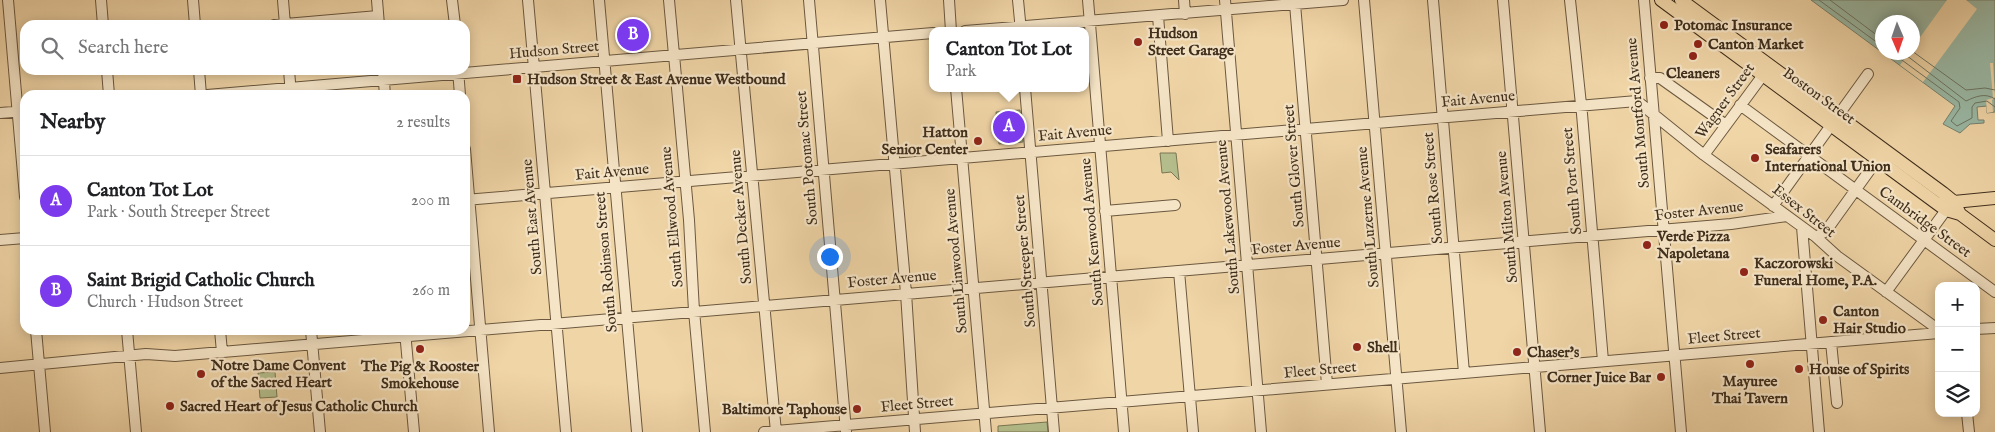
<!DOCTYPE html>
<meta charset="utf-8">
<style>
:root{--surface:#fff;--page:#f2f2f2;--text:#202124;--muted:#757577;--line:#e0e0e0;--accent:#7c3aed}
body{margin:0;font-family:"IM FELL English",serif;background:var(--page);color:var(--text)}
.controls{position:absolute;right:15px;bottom:15px;display:grid;overflow:hidden;border-radius:10px;box-shadow:0 2px 12px #0003}
.controls button{width:45px;height:45px;display:grid;place-items:center;padding:0;border:0;border-bottom:1px solid var(--line);background:var(--surface);color:var(--text);font:25px sans-serif}
.compass{position:absolute;left:1875px;top:15px;width:45px;height:45px;border-radius:50%;background:var(--surface);box-shadow:0 2px 12px #0003;rotate:178deg}
.you{position:absolute;left:829px;top:256px;width:18px;height:18px;margin:-12px;border:4px solid #fff;border-radius:50%;background:#1a73e8;box-shadow:0 0 0 8px #1a73e833}
.badge{display:grid;place-items:center;width:32px;height:32px;border-radius:50%;background:var(--accent);color:#fff;font-size:16px;font-weight:700}
.pin{position:absolute;translate:-50% -50%;border:2px solid #fff;box-shadow:0 1px 5px #0006}
.popup{position:absolute;left:929px;top:27px;width:160px;height:65px;box-sizing:border-box;display:grid;place-content:center;border-radius:10px;background:var(--surface);filter:drop-shadow(0 1px 4px #0005);font-size:16px;white-space:nowrap;color:var(--muted)}
.popup b{font-size:19px;color:var(--text)}
.popup::after{content:'';position:absolute;left:50%;top:100%;margin-left:-10px;border:10px solid transparent;border-top-color:var(--surface)}
.list{margin:0;padding:0;list-style:none}
h2{display:flex;justify-content:space-between;align-items:center;height:65px;margin:0;padding:0 20px;font-size:21px}
h2 small{font-size:16px;font-weight:400;color:var(--muted)}
.list li{display:grid;grid-template-columns:32px 1fr auto;gap:15px;align-items:center;box-sizing:border-box;height:90px;padding:0 20px;border-top:1px solid var(--line)}
.list b{display:block;font-size:19px;white-space:nowrap}
.list p{margin:0;font-size:16px;white-space:nowrap;color:var(--muted)}
.list em{font-size:16px;font-style:normal;color:var(--muted)}
.icon{flex:none;width:28px;height:28px;fill:none;stroke:currentColor;stroke-width:2;stroke-linecap:round;stroke-linejoin:round}
.map{position:relative;flex:none;width:1995px;height:432px;overflow:hidden}
.search{position:absolute;background:var(--surface);box-shadow:0 2px 12px #0003;left:20px;top:20px;width:450px;height:55px;display:flex;align-items:center;gap:12px;box-sizing:border-box;padding:0 18px;border-radius:15px;color:var(--muted);font-size:19px}
.panel{position:absolute;background:var(--surface);box-shadow:0 2px 12px #0003;left:20px;top:90px;width:450px;height:245px;border-radius:15px}
.map>svg:first-child{display:block}
.green{fill:#b4be8c;stroke:#7a7654}
.water{fill:#9ab9a6;stroke:#76816f;fill-rule:evenodd}
.pier{fill:#f0d5a7}
.lines{fill:none;stroke-linecap:round;stroke-linejoin:round}
.shore{stroke:#6c7461;stroke-width:1}
.minor-casing{stroke:#6b583f;stroke-width:12}
.major-casing{stroke:#3f2e1c;stroke-width:14}
.minor{stroke:#f5e4c6;stroke-width:10}
.major{stroke:#f0d5a7;stroke-width:12}
.poi-dot{fill:#8f2418;stroke:#f5e4c6;stroke-width:2}
.labels{text-anchor:middle;dominant-baseline:central;stroke-width:4.5;stroke-linejoin:round;paint-order:stroke}
.poi-label{font-size:15px;font-weight:bold;fill:#3f2e1c;stroke:#f5e4c6;text-anchor:start}
.street-label{font-size:15px;fill:#3f2e1c;stroke:#f5e4c6}
</style>
<div class="map">
<svg width="1995" height="432" viewBox="0 0 1995 432">
<rect width="100%" height="100%" fill="#f0d5a7"/>
<filter id="stains"><feTurbulence type="fractalNoise" baseFrequency=".004" numOctaves="4"/><feColorMatrix values="0 0 0 0 .2 0 0 0 0 .09 0 0 0 0 .02 0 0 0 .5 -.17"/></filter>
<radialGradient id="worn" r=".72"><stop offset=".6" stop-color="#630" stop-opacity="0"/><stop offset="1" stop-color="#630" stop-opacity=".3"/></radialGradient>
<path class="green" d="M1020 110 1023 142 999 144 996 112Z
M1160 153H1176L1179 180 1171 172 1162 173Z
M275 372 277 397 260 398 258 373Z
M1047 422 1048 432H998V426Z"/>
<path class="water" d="M1811 0H1995V112L1987 113V106L1977 107 1978 120H1984V123L1970 124 1960 133 1943 124 1955 106ZM1882 22H1912V52H1882Z"/>
<path class="pier" d="M1947 0H1966L1977 9 1923 82 1900 65 1909 53 1912 52 1913 47Z
M1990 63H1993L1995 97 1992 100 1993 112 1987 113 1986 100 1993 98Z"/>
<g class="lines">
<path class="shore" d="M1819 0 1882 46
M1830 0 1882 39
M1912 51 1966 90 1985 88 1995 90
M1891 52 1959 102 1960 108 1951 121 1957 126 1972 118V107L1975 103 1987 101 1995 107
M1902 52 1966 101C1975 97 1985 92 1995 99"/>
<g class="minor-casing">
<path id="minor" d="M8 0 25 197
M101 0 103 25
M193 0 195 25
M283 0 285 25
M377 0 379 25
M452 0 455 25
M528 0 566 432
M599 0 637 432
M669 0 689 220 694 311 705 432
M736 0 776 432
M809 0 846 431
M880 0 906 293 915 432
M949 0 951 31
M1018 0 1021 31
M1088 0 1124 432
M1184 0 1185 14
M1225 0 1261 432
M1364 0 1401 432
M1433 0 1464 373
M1503 0 1540 432
M1570 0 1582 114 1603 361
M1644 0 1681 432
M1295 4 1327 384
M1158 16 1168 141
M274 25 378 16
M965 31 1343 0
M107 70 109 95
M199 70 201 95
M289 70 291 95
M383 70 385 95
M458 70 460 95
M1650 78H1660L1726 125
M956 88 986 432
M1025 88 1054 432
M207 95 933 33
M1740 105 1995 292
M0 113 25 111
M465 149 489 432
M1704 155 1766 71
M465 200 1637 101 1704 155 1816 237 1837 256 1939 330
M1773 206 1868 74
M1105 211 1175 205
M1802 227 1819 432
M1816 237 1826 231 1877 160
M0 240 25 238
M1179 271 1193 432
M1886 292 1946 210
M1976 329 1995 328
M36 330 45 432
M127 330 136 432
M220 330 222 352
M311 330 320 432
M405 331 414 432
M1831 342 1837 403
M0 368 146 354 175 356 1731 224 1787 216
M1967 413 1969 432
M764 432 1939 333"/>
</g>
<g class="major-casing">
<path id="major" d="M1661 0 1935 202 1946 210 1960 214 1995 240
M1681 0 1943 193 1954 202 1960 214
M1954 202 1995 198"/>
</g>
<use href="#minor" class="minor"/>
<use href="#major" class="major"/>
</g>
<g class="poi-dot">
<circle cx="1664" cy="25" r="5"/>
<circle cx="1138" cy="42" r="5"/>
<circle cx="1698" cy="44" r="5"/>
<circle cx="1693" cy="56" r="5"/>
<rect x="512" y="74" width="10" height="10" rx="2.5"/>
<circle cx="978" cy="141" r="5"/>
<circle cx="1755" cy="158" r="5"/>
<circle cx="1647" cy="245" r="5"/>
<circle cx="1744" cy="272" r="5"/>
<circle cx="1823" cy="320" r="5"/>
<circle cx="1357" cy="347" r="5"/>
<circle cx="420" cy="349" r="5"/>
<circle cx="1517" cy="352" r="5"/>
<circle cx="1750" cy="364" r="5"/>
<circle cx="1799" cy="369" r="5"/>
<circle cx="201" cy="374" r="5"/>
<circle cx="1661" cy="377" r="5"/>
<circle cx="170" cy="406" r="5"/>
<circle cx="857" cy="409" r="5"/>
</g>
<g class="labels">
<g class="poi-label">
<text x="1674" y="25">Potomac Insurance</text>
<text x="1148" y="33">Hudson<tspan x="1148" dy="17">Street Garage</tspan></text>
<text x="1708" y="44">Canton Market</text>
<text x="1693" y="73" text-anchor="middle">Cleaners</text>
<text x="527" y="79">Hudson Street &amp; East Avenue Westbound</text>
<text x="968" y="132" text-anchor="end">Hatton<tspan x="968" dy="17">Senior Center</tspan></text>
<text x="1765" y="149">Seafarers<tspan x="1765" dy="17">International Union</tspan></text>
<text x="1657" y="236">Verde Pizza<tspan x="1657" dy="17">Napoletana</tspan></text>
<text x="1754" y="263">Kaczorowski<tspan x="1754" dy="17">Funeral Home, P.A.</tspan></text>
<text x="1833" y="311">Canton<tspan x="1833" dy="17">Hair Studio</tspan></text>
<text x="1367" y="347">Shell</text>
<text x="1527" y="352">Chaser's</text>
<text x="211" y="365">Notre Dame Convent<tspan x="211" dy="17">of the Sacred Heart</tspan></text>
<text x="420" y="366" text-anchor="middle">The Pig &amp; Rooster<tspan x="420" dy="17">Smokehouse</tspan></text>
<text x="1809" y="369">House of Spirits</text>
<text x="1651" y="377" text-anchor="end">Corner Juice Bar</text>
<text x="1750" y="381" text-anchor="middle">Mayuree<tspan x="1750" dy="17">Thai Tavern</tspan></text>
<text x="180" y="406">Sacred Heart of Jesus Catholic Church</text>
<text x="847" y="409" text-anchor="end">Baltimore Taphouse</text>
</g>
<g class="street-label">
<text transform="translate(554 50) rotate(-5)">Hudson Street</text>
<text transform="translate(1819 96) rotate(36)">Boston Street</text>
<text transform="translate(1478 99) rotate(-5)">Fait Avenue</text>
<text transform="translate(1725 101) rotate(-54)">Wagner Street</text>
<text transform="translate(1638 113) rotate(-95)">South Montford Avenue</text>
<text transform="translate(1075 133) rotate(-5)">Fait Avenue</text>
<text transform="translate(807 158) rotate(-95)">South Potomac Street</text>
<text transform="translate(1294 166) rotate(-95)">South Glover Street</text>
<text transform="translate(612 172) rotate(-5)">Fait Avenue</text>
<text transform="translate(1572 181) rotate(-95)">South Port Street</text>
<text transform="translate(1433 188) rotate(-95)">South Rose Street</text>
<text transform="translate(1699 211) rotate(-6)">Foster Avenue</text>
<text transform="translate(1804 211) rotate(38)">Essex Street</text>
<text transform="translate(532 217) rotate(-95)">South East Avenue</text>
<text transform="translate(672 217) rotate(-95)">South Ellwood Avenue</text>
<text transform="translate(741 217) rotate(-95)">South Decker Avenue</text>
<text transform="translate(1228 217) rotate(-95)">South Lakewood Avenue</text>
<text transform="translate(1368 217) rotate(-95)">South Luzerne Avenue</text>
<text transform="translate(1507 217) rotate(-95)">South Milton Avenue</text>
<text transform="translate(1925 222) rotate(36)">Cambridge Street</text>
<text transform="translate(1092 232) rotate(-95)">South Kenwood Avenue</text>
<text transform="translate(1296 246) rotate(-5)">Foster Avenue</text>
<text transform="translate(956 261) rotate(-95)">South Linwood Avenue</text>
<text transform="translate(1025 261) rotate(-95)">South Streeper Street</text>
<text transform="translate(606 262) rotate(-95)">South Robinson Street</text>
<text transform="translate(892 279) rotate(-5)">Foster Avenue</text>
<text transform="translate(1724 336) rotate(-5)">Fleet Street</text>
<text transform="translate(1320 370) rotate(-5)">Fleet Street</text>
<text transform="translate(917 404) rotate(-5)">Fleet Street</text>
</g>
</g>
<rect width="100%" height="100%" filter="url(#stains)"/>
<rect width="100%" height="100%" fill="url(#worn)"/>
</svg>
<div class="controls">
<button>+</button>
<button>−</button>
<button><svg class="icon" aria-label="layers" viewBox="0 0 24 24"><path d="M12 4l9 5-9 5-9-5zM3 14l9 5 9-5"/></svg></button>
</div>
<svg class="compass" viewBox="-18 -18 36 36"><path d="M0-13l5 13h-10z" fill="#e53935"/><path d="M0 13l5-13h-10z" fill="#757577"/></svg>
<div class="you"></div>
<div class="pin badge" style="left:1009px;top:127px">A</div>
<div class="popup"><b>Canton Tot Lot</b>Park</div>
<div class="pin badge" style="left:633px;top:35px">B</div>
<div class="search"><svg class="icon" aria-label="search" viewBox="0 0 24 24"><circle cx="10" cy="10" r="6"/><path d="M15 15l6 6"/></svg>Search here</div>
<section class="panel">
<h2>Nearby<small>2 results</small></h2>
<ul class="list">
<li><span class="badge">A</span><div><b>Canton Tot Lot</b><p>Park · South Streeper Street</p></div><em>200 m</em></li>
<li><span class="badge">B</span><div><b>Saint Brigid Catholic Church</b><p>Church · Hudson Street</p></div><em>260 m</em></li>
</ul>
</section>
</div>
